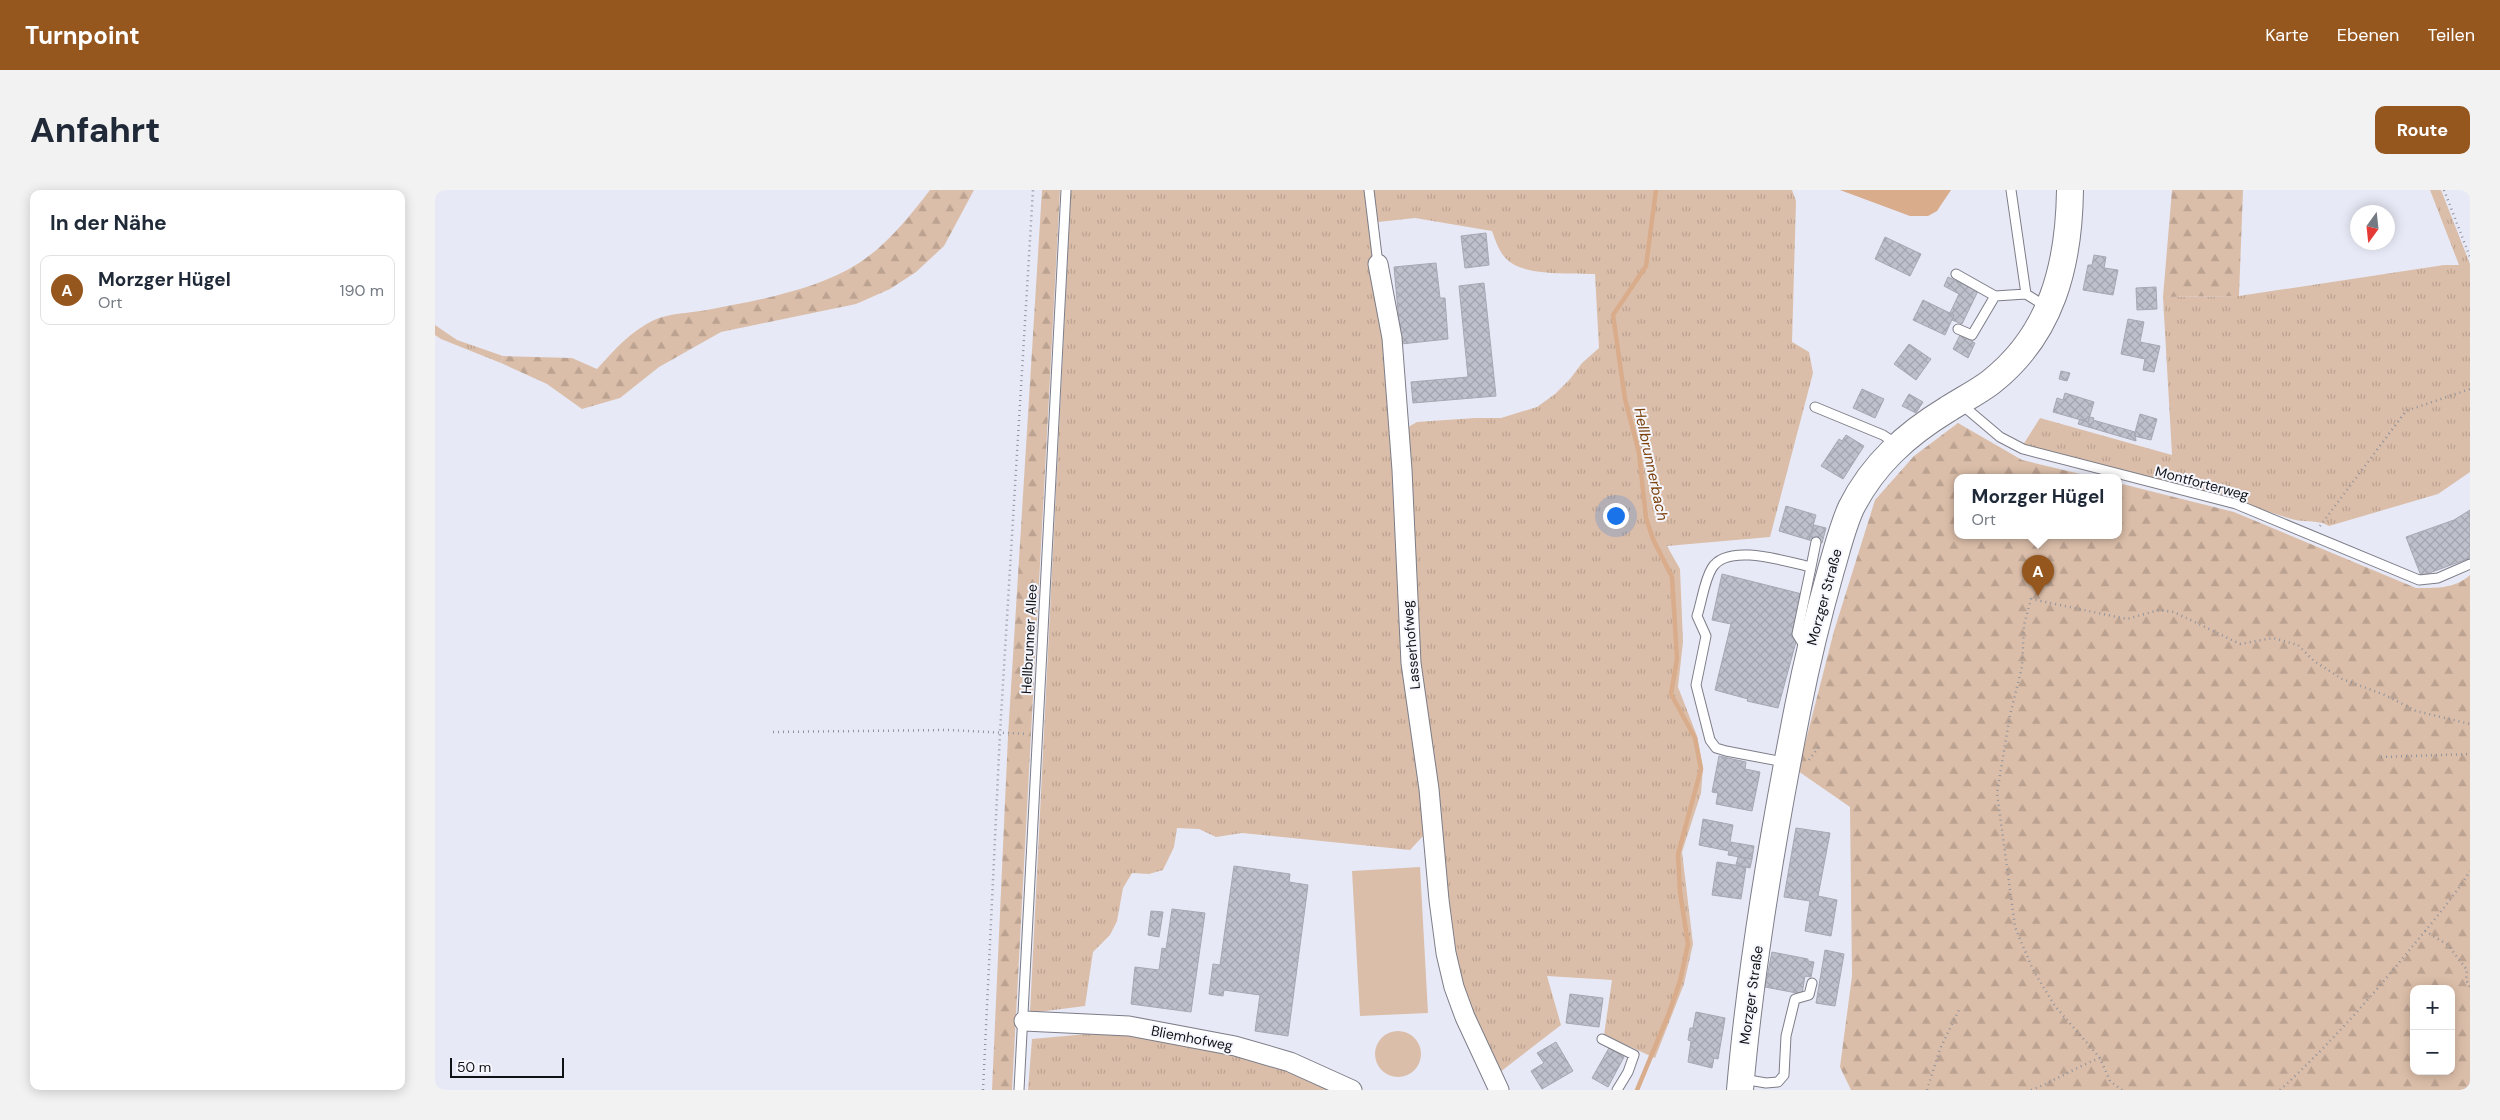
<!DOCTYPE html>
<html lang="de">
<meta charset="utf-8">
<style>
:root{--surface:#fff;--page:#f2f2f3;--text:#1f2937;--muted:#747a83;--line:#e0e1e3;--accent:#96571f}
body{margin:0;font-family:"DM Sans",sans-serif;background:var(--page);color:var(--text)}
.controls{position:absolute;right:15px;bottom:15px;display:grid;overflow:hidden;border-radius:10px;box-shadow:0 2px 12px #0003}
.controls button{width:45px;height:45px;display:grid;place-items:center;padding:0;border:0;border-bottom:1px solid var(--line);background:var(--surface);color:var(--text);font:25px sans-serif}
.compass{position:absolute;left:1915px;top:15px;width:45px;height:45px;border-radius:50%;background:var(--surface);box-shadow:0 2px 12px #0003;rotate:195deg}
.scale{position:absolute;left:15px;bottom:12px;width:114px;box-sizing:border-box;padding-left:5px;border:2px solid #101115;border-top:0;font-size:14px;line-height:18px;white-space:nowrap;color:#101115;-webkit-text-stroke:4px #f6f7fe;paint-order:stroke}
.you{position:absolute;left:1180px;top:325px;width:18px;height:18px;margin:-12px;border:4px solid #fff;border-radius:50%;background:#1a73e8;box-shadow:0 0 0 8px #1a73e833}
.badge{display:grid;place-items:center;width:32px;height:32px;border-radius:50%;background:var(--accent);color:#fff;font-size:16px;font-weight:700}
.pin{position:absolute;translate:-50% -41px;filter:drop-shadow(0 1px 2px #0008)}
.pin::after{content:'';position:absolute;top:26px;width:18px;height:15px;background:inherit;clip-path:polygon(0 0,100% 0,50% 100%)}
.popup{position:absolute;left:1519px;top:284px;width:168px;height:65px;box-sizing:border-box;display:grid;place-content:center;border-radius:10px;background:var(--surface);filter:drop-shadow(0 1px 4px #0005);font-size:16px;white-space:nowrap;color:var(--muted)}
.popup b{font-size:19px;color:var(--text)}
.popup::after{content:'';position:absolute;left:50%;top:100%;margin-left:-10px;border:10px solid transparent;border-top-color:var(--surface)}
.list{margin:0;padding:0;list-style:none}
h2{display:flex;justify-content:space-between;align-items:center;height:65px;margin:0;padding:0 20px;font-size:21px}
h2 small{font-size:16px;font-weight:400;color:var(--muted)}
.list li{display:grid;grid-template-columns:32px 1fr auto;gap:15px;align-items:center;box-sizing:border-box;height:70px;margin:0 10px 10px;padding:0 10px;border:1px solid var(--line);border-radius:10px}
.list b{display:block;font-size:19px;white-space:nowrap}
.list p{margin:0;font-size:16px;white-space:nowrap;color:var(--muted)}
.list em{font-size:16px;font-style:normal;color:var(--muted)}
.map{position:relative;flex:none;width:2035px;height:900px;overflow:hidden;border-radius:10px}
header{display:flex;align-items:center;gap:30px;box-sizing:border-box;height:70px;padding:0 25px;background:var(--accent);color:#fff}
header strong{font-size:24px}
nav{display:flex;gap:28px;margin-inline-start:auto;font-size:18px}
.intro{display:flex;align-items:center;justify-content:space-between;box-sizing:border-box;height:120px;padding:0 30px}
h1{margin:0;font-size:35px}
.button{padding:12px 22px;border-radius:10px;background:var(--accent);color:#fff;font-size:18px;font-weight:700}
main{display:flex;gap:30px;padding:0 30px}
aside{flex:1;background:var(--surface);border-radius:10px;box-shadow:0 2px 12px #0003}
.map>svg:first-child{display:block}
.grass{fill:url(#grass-tufts);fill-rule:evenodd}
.forest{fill:url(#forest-firs);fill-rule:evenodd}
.garden{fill:#dbbea9}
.water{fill:#d9ac8b}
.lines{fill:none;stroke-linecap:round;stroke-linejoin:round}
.stream{stroke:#d9ac8b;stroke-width:4.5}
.building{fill:url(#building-cross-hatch);stroke:#a6a8b3}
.lane-casing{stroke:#7c7d88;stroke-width:11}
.street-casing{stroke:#7c7d88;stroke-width:21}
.secondary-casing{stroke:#7c7d88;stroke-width:28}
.path{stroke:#91939c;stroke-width:2.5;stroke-dasharray:1 4;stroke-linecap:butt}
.lane{stroke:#fff;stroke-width:9}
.street{stroke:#fff;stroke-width:19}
.secondary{stroke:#fff;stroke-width:26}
.labels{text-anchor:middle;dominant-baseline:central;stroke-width:4;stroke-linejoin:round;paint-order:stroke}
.street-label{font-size:14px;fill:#101115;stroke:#f6f7fe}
.water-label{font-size:15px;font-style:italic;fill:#7c430e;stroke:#f6f7fe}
</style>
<header>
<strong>Turnpoint</strong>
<nav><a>Karte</a><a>Ebenen</a><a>Teilen</a></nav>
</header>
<div class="intro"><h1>Anfahrt</h1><a class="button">Route</a></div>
<main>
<aside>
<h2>In der Nähe<small></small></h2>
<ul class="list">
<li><span class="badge">A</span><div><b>Morzger Hügel</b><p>Ort</p></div><em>190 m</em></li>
</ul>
</aside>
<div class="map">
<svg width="2035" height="900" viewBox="0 0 2035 900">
<defs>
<pattern id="grass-tufts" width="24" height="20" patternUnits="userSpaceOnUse" patternTransform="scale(1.25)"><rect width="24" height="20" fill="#dbbea9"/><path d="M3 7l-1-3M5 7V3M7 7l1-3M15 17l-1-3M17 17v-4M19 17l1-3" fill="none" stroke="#bba291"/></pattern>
<pattern id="forest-firs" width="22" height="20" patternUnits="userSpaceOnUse" patternTransform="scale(1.25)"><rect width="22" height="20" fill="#dbbea9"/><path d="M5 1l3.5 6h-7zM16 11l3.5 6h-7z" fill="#bba291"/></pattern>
<pattern id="building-cross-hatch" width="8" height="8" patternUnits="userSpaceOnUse" patternTransform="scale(1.25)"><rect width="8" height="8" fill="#bec0cc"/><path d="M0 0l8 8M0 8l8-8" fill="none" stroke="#a2a4ae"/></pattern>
</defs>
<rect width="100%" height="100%" fill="#e7e9f6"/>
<path class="grass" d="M636 0H1357L1361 11 1357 152 1374 162 1378 183 1335 347 1232 356 1245 379 1248 452 1243 497 1262 546 1268 578 1266 603 1247 662 1258 754 1249 794 1220 868 1169 845 1177 790 1112 786 1126 835 1060 886 1033 830 989 645 975 660 807 643 781 647 764 639 742 638 739 657 728 680 714 684 697 683 688 698 682 731 675 745 658 762 650 816 595 823ZM980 28 1057 41C1061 52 1065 65 1075 72 1093 86 1137 83 1160 84L1164 158 1147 173 1135 189 1120 204 1102 217 1066 228H1040L982 232 968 240 945 70 943 32Z
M1995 0H2006L2035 74V282L2003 304 1894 336C1882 329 1867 333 1853 328 1766 299 1676 279 1588 255L1605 228 1737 265 1728 107 1804 106 2009 75H2024Z
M0 135 22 150 68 166 66 173 6 149 0 145Z
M685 841 778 856 909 900H593L597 849Z"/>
<path class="forest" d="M495 0H539L509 56 481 82 455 99 421 114 286 142 224 177 185 208 147 219 112 194 66 173 68 166 137 168 162 179C179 160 196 141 219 130 234 123 256 123 272 120 322 110 380 101 424 73 453 54 474 27 495 0Z
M607 0H625L577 900H557L573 546Z
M1737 0H1808L1804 106 1728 107Z
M1523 233 1587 270 1658 287H1523V345H1683V293L1799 322 1981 398C2000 398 2020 399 2035 385V900H1416L1405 877 1417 786 1415 617 1363 581 1399 441 1440 310 1479 266ZM1979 799H2016V881H1979Z"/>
<path class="garden" d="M985 677 993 823 925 826 917 681Z
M940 864a23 23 0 1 1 46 0a23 23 0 1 1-46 0Z"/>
<path class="water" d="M1405 0H1516L1502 21 1493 26H1475Z"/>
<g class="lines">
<path class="stream" d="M1202 900 1234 823 1245 791 1253 754 1245 702 1243 664 1266 579 1260 548 1236 504 1242 469 1237 387 1218 349 1211 328 1204 263 1190 209 1178 125 1211 76 1221 0"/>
</g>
<path class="building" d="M1051 43 1054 75 1030 78 1026 46Z
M1450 47 1486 64 1475 86 1440 69Z
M1659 65 1671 67 1669 78 1683 80 1678 105 1648 100 1653 75H1657Z
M1001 73 1005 108H1010L1013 149 966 154 959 77Z
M1513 87 1543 101 1527 134 1517 130 1519 125 1515 123 1524 104 1509 96Z
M1049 93 1061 206 978 213 976 192 1033 187 1024 96Z
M1721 97 1722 119 1702 120 1701 98Z
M1488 110 1519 125 1510 145 1478 130Z
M1693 129 1709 132 1705 152 1725 156 1719 182 1708 180 1710 169 1686 164Z
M1525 145 1540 153 1533 168 1518 159Z
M1474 154 1496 169 1481 190 1459 174Z
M1626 181 1635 183 1632 191 1624 189Z
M1427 199 1449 209 1440 228 1418 218Z
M1630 203 1659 212 1653 232 1618 222 1622 208 1628 210Z
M1474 204 1488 212 1481 223 1467 216Z
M1705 224 1722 229 1716 250 1699 246Z
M1655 227 1659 228 1658 230 1700 242 1701 251 1643 234 1645 229 1653 232Z
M1411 245 1429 256 1408 289 1386 276 1404 249 1407 251Z
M1351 316 1381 325 1374 350 1344 341Z
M2035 320V368L1986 386 1971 347 2019 330Z
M1379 335 1391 338 1387 353 1374 350Z
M1287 384 1367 404 1356 447 1362 448 1343 518 1312 511 1313 509 1280 500 1296 434 1277 430Z
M1284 566 1311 572 1310 579 1325 582 1317 621 1281 614 1283 603 1277 602Z
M1268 629 1298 635 1295 652 1319 656 1317 669 1293 665 1294 661 1264 655Z
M1361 638 1395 643 1383 706 1402 710 1396 746 1370 741 1375 711 1349 707Z
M1303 667 1317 669 1315 678 1301 675Z
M1282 672 1311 677 1306 709 1277 705Z
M799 676 855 684 854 692 873 695 853 846 820 841 825 805 789 800 788 806 774 804 778 774 785 775Z
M737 719 770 723 756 822 696 814 700 777 724 780 727 758 731 759Z
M716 721 728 722 724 747 713 745Z
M1390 760 1409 764 1400 816 1381 813Z
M1337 762 1373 769V771L1379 772 1376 787 1370 786 1367 804 1330 797Z
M1135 804 1168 808 1164 837 1131 833Z
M1261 822 1290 828 1283 869 1279 868 1277 878 1253 872 1256 851 1253 850 1255 838H1258Z
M1121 852 1138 881 1107 899 1096 881 1109 873 1102 863Z
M1174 858 1189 867 1173 897 1157 888Z"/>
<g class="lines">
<g class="lane-casing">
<path id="lane" d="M934 0 943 74
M1576 0 1591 104
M1521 84 1560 106 1591 104 1610 116
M1523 139 1537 145 1560 106
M1526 214 1565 247 1588 259 1801 314 1984 390 2003 388 2035 374
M1380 217 1448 245 1463 255
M1376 377 1381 352
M1349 572 1291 561 1281 558 1275 550 1261 495 1271 446 1262 426C1267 411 1269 391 1277 378 1293 352 1352 372 1376 377L1362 444 1367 452 1374 455
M1167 849 1199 865 1193 882 1182 900
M1308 889 1331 893 1343 892 1349 885 1351 846 1360 809 1374 805 1377 793
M584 900 631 0"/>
</g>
<g class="street-casing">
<path id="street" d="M943 74 957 148 967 280 976 473 994 599 1004 710 1011 763 1019 797 1030 827 1064 900
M589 831 694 836 800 856 855 872 917 900"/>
</g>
<g class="secondary-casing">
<path id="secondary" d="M1305 900C1316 772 1338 644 1363 517 1372 471 1383 426 1396 380 1402 360 1407 338 1416 318 1438 274 1472 244 1513 219 1527 210 1543 202 1556 192 1617 144 1634 75 1635 0"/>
</g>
<path class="path" d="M2009 0 2035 67
M1885 336 1971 221 2035 199
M338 542 513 540 592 544
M1946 567 2035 564
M1374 570 1386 554
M1990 741 2013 755 2032 780 2031 790 2035 797
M548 900 565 543 598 0
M1492 900 1505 859 1525 818
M1596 900C1620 891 1641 877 1665 868
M1687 900 1675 891 1665 868 1620 816 1598 780 1580 737 1562 603 1575 525 1587 477 1589 435 1596 409 1692 429 1724 420 1739 422 1805 454 1838 448 1863 455 1879 471 1907 489 1950 505 1981 521 2035 534
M1845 900C1891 858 1933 811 1972 763 1994 736 2017 710 2035 681"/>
<use href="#lane" class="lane"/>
<use href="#street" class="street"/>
<use href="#secondary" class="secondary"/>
</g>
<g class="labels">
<g class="street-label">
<text transform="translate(1767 293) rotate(15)">Montforterweg</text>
<text transform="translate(1389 407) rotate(-75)">Morzger Straße</text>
<text transform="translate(594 449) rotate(-87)">Hellbrunner Allee</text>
<text transform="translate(976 455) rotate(-95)">Lasserhofweg</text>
<text transform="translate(1316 805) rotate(-82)">Morzger Straße</text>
<text transform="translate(757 848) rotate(11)">Bliemhofweg</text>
</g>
<g class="water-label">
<text transform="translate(1216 274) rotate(78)">Hellbrunnerbach</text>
</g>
</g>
</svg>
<div class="controls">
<button>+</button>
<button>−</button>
</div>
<svg class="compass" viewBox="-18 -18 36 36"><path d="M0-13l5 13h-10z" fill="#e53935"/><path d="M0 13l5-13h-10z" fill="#747a83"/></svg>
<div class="scale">50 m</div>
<div class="you"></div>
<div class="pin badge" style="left:1603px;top:406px">A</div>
<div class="popup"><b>Morzger Hügel</b>Ort</div>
</div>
</main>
